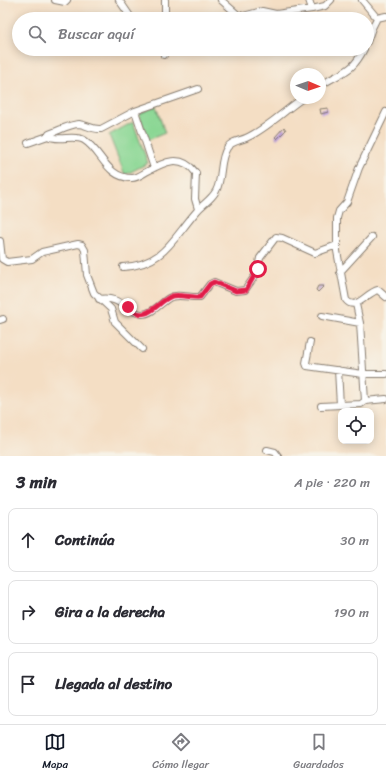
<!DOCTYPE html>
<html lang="es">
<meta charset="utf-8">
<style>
:root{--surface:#fff;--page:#f2f2f3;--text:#2b2b33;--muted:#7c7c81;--line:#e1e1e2;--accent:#111827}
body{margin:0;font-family:Sriracha,sans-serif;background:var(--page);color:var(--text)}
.controls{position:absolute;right:12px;bottom:12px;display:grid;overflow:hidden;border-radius:8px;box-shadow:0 2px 10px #0003}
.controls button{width:36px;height:36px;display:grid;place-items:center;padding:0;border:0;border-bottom:1px solid var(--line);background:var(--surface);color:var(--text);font:20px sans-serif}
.compass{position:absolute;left:290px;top:68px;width:36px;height:36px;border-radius:50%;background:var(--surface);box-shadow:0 2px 10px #0003;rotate:92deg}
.stop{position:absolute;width:12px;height:12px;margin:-9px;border:3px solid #e11d48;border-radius:50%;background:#fff}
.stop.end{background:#e11d48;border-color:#fff;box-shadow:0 1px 4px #0008}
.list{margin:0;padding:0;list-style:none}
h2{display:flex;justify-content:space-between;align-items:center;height:52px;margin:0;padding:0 16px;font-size:17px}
h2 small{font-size:13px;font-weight:400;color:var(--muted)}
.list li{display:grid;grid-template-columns:26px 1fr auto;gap:12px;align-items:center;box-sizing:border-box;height:64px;margin:0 8px 8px;padding:0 8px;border:1px solid var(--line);border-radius:8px}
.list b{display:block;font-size:15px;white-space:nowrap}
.list em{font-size:13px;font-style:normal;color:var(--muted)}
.icon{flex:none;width:22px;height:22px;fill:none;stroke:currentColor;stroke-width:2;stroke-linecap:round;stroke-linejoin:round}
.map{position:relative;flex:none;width:386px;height:456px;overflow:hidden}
.search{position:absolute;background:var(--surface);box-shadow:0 2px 10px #0003;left:12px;right:12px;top:12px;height:44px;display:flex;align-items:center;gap:10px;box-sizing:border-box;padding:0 14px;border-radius:22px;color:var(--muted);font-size:15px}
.sheet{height:268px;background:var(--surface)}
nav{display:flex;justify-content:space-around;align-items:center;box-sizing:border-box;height:56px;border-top:1px solid var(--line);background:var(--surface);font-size:11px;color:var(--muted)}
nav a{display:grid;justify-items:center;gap:2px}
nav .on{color:var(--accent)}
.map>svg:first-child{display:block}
.pitch{fill:#8bd794;stroke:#547a58}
.building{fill:url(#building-hatch)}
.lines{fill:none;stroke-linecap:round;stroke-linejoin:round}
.minor-casing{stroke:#887d70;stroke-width:8}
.minor{stroke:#fff;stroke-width:6}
.route{stroke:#e11d48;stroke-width:5}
</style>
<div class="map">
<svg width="386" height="456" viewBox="0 0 386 456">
<defs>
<pattern id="building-hatch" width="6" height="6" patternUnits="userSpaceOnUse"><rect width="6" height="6" fill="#c1a2e4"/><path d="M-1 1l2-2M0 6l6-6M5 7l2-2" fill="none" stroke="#9c83b8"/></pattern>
</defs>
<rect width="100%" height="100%" fill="#f7f3e8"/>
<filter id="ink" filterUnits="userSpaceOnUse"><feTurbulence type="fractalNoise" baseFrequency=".025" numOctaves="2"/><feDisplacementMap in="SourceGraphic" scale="8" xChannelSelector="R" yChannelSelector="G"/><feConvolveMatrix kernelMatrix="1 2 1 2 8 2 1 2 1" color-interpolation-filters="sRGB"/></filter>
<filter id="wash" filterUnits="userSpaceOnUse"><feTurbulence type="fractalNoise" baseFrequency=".012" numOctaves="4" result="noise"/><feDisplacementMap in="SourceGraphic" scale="16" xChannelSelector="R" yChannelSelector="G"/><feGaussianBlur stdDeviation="0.9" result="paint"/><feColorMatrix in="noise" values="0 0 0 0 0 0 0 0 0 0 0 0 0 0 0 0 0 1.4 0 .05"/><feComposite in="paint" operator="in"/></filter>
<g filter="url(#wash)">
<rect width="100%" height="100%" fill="#f4dec4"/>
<path class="pitch" d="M156 106 165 133 148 140 139 114Z
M133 122 148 163 125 175 109 135Z"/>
<g id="blocks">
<path class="building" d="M328 108V112L321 114 320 109Z
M284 127 286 130 277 139 275 137Z
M318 286H324L318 292 316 290Z"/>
</g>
</g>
<g filter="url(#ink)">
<use href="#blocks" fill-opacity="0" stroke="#887d70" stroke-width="1"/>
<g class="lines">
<g class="minor-casing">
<path id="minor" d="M55 0 65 2 67 0
M119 0 132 19
M165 0V19
M221 0 237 14 243 16 262 11 276 14 312 9 325 6 331 0
M309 0 312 9
M362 0 377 18
M367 42 372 28 377 18 386 16
M164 55V49
M320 86C341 71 351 75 364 49
M135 111 154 168
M386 112 359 168 347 202 339 211 337 218V251L346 300C356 312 367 292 378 290L386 297
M48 136C58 142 74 134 84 140 102 151 106 178 132 178 137 178 141 175 146 172 164 162 181 153 196 173L195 199 198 209
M28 143 48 136 49 134C58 131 70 124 79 124 87 125 93 130 101 129L135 111 198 89
M0 241 2 259 7 262 32 259 42 252 78 244 82 245 85 250 87 275 94 293 111 309 115 322 142 349
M123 267C164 265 173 238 197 211 203 204 211 200 216 191 223 178 219 160 227 148 231 141 239 141 246 138 265 130 285 110 303 98
M340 272 372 237
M99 299C120 295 127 313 142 314 152 314 161 303 169 298 177 293 190 298 200 297L210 284 214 282 236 291 245 290 257 273 260 258 276 237 282 238 315 253 337 245
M322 316 360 323
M0 320 3 319
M310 342 306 363 307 366 363 374H386
M338 370 340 405
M365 401 386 399
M321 406 361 404 365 401 360 323 356 304
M267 450 275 452 278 456"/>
</g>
<use href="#minor" class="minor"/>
</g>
</g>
<g class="lines" filter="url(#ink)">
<path class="route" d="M128 307C147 325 156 302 172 296 180 294 191 298 200 297L210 284 214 282 236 291 246 290 258 269"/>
</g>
</svg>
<div class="controls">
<button><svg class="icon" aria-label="locate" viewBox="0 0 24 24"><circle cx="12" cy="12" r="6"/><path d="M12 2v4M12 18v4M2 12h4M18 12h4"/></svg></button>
</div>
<svg class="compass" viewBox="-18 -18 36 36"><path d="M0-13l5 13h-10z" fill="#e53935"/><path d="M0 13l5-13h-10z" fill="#7c7c81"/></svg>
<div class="stop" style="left:258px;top:269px"></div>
<div class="stop end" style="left:128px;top:307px"></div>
<div class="search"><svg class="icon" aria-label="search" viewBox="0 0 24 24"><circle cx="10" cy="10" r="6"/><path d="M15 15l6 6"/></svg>Buscar aquí</div>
</div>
<section class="sheet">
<h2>3 min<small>A pie · 220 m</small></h2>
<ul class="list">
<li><svg class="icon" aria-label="ahead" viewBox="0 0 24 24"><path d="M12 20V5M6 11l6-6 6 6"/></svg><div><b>Continúa</b></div><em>30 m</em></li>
<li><svg class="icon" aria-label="right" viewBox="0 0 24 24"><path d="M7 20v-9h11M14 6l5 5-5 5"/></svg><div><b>Gira a la derecha</b></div><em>190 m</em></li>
<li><svg class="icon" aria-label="arrive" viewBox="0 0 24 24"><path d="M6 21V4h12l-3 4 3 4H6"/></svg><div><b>Llegada al destino</b></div></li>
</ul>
</section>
<nav>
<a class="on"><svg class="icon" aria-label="map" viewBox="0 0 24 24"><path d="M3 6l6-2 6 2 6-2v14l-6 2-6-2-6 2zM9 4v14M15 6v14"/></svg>Mapa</a>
<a><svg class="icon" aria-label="directions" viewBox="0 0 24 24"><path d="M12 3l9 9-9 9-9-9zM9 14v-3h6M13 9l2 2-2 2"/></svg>Cómo llegar</a>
<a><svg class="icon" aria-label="saved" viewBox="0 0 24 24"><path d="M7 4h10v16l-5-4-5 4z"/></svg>Guardados</a>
</nav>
